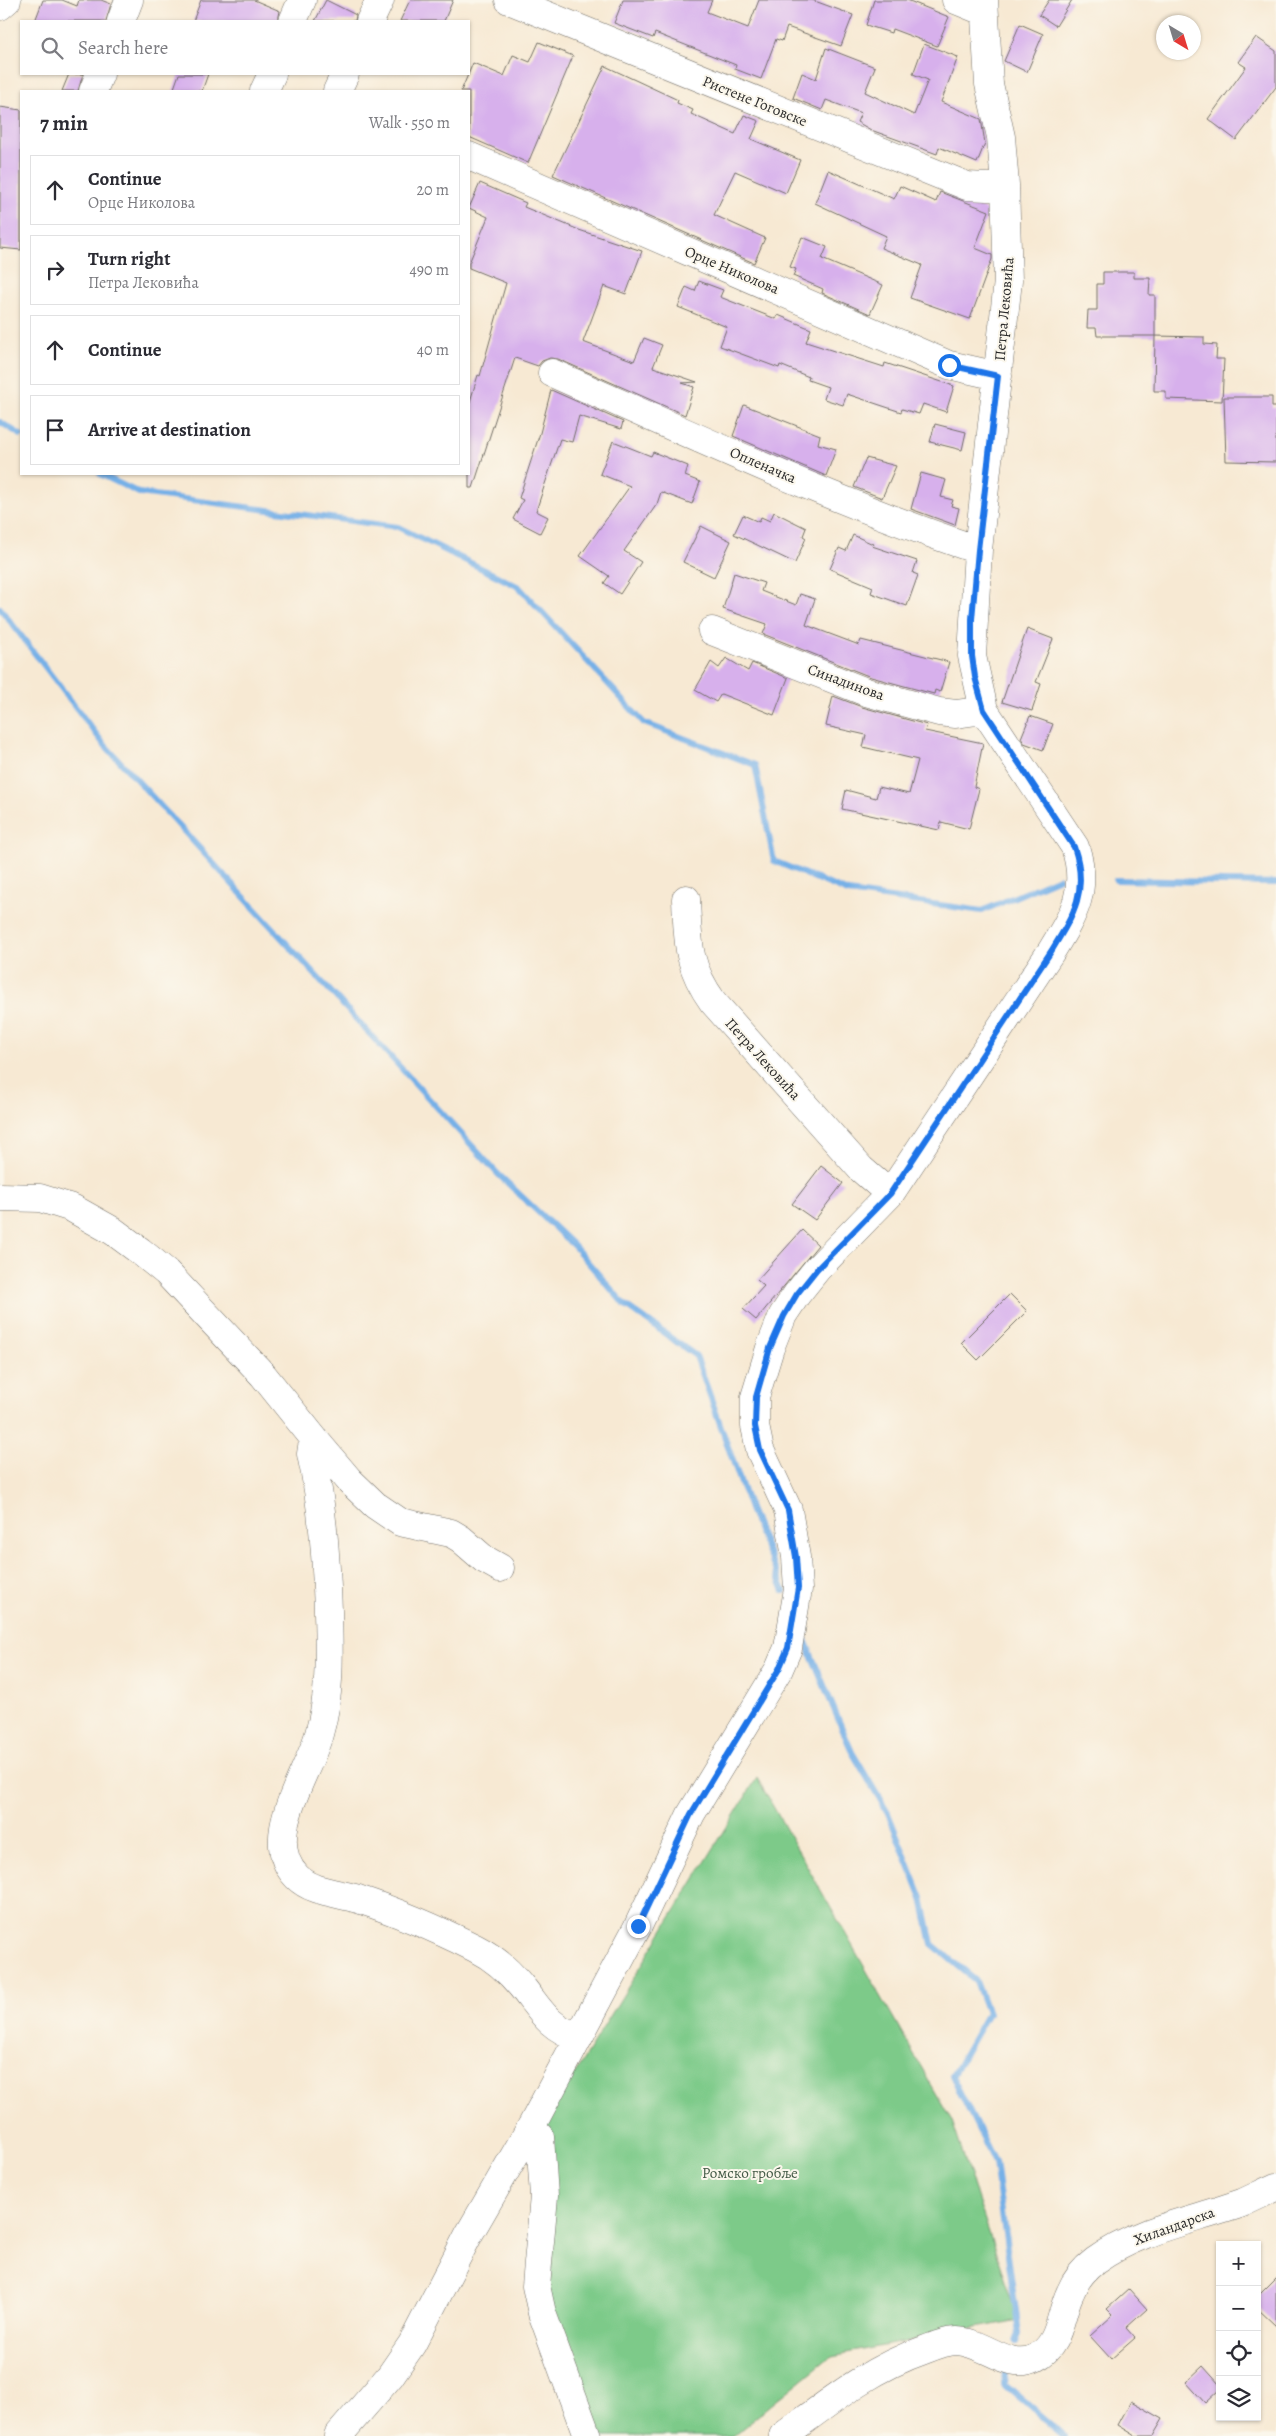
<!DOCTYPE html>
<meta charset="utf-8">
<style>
:root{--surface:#fff;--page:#f2f2f3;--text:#2b2b33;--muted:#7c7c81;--line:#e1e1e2}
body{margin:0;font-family:Alegreya,serif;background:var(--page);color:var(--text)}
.controls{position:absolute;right:15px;bottom:15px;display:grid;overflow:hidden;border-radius:0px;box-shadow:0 1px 4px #0004}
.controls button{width:45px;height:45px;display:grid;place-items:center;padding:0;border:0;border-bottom:1px solid var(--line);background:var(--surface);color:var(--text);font:25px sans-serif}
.compass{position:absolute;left:1156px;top:15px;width:45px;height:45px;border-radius:50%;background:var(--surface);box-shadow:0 1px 4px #0004;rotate:142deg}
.stop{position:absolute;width:15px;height:15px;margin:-11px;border:4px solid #1a73e8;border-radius:50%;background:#fff}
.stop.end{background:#1a73e8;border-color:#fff;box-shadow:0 1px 5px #0008}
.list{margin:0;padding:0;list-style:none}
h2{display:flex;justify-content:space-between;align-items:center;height:65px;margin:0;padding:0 20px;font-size:21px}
h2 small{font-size:16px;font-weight:400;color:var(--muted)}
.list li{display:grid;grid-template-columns:32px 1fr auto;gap:15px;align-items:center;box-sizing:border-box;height:70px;margin:0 10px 10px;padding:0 10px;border:1px solid var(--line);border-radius:0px}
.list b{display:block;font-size:19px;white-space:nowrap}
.list p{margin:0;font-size:16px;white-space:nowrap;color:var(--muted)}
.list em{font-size:16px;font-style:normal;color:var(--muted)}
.icon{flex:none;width:28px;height:28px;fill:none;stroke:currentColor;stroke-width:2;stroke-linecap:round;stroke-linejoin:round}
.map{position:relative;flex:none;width:1276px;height:2436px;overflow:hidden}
.search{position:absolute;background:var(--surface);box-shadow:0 1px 4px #0004;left:20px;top:20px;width:450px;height:55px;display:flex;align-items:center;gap:12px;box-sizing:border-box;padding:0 18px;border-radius:0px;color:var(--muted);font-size:19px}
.panel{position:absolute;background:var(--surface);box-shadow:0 1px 4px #0004;left:20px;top:90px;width:450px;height:385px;border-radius:0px}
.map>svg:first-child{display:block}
.green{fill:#7dca89;stroke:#547a5a}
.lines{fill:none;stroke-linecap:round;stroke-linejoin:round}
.stream{stroke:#76b0e7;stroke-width:6}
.building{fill:#d7b0ec}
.minor-casing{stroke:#726e66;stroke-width:29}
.minor{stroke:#fff;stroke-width:28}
.route{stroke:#1a73e8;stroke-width:6}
.labels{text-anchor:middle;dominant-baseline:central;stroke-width:4;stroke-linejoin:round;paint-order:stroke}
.street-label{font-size:15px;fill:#2b2b2b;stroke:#fbf7ec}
.park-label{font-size:15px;fill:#445b47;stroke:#fbf7ec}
</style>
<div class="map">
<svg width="1276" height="2436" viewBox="0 0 1276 2436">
<rect width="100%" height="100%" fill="#fbf7ec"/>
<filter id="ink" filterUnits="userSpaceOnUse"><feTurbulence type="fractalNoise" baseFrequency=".02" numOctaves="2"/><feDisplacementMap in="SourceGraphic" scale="10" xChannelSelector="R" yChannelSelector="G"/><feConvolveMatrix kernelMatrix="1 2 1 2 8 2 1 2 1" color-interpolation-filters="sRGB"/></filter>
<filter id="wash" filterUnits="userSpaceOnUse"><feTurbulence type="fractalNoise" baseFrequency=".0096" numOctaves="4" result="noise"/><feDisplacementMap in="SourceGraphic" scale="20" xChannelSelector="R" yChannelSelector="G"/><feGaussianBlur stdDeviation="1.12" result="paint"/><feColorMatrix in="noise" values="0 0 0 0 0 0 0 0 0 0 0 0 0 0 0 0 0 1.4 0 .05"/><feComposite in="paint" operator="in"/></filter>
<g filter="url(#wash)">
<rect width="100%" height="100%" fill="#f7e9d3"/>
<path class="green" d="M757 1778 952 2121 1018 2320 831 2356 733 2436H589L536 2296 546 2120Z"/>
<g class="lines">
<path class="stream" d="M0 422 21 435
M100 474 139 493 398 527 519 587 644 723 755 765 774 861 848 892 982 911 1059 878
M0 608 103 743 498 1174 574 1246 624 1304 696 1356 750 1509 784 1591
M1116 880 1276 883
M805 1640 852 1752 888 1813 922 1898 932 1944 976 1981 988 2013 952 2076 995 2163 1019 2333 1016 2342
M1005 2371 1004 2384 1064 2436"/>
</g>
<g id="blocks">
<path class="building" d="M43 0H62L77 6 79 0H101L111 4 106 21H35Z
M201 0H254L280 11 278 21H193Z
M326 0 356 15 355 21H315Z
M410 0H453L444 21H400Z
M623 0H712L707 12 748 28 759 0H812L853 15 841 46 787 27 782 41 776 39 761 79 735 69 736 65 655 33 653 38 614 23Z
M874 0H907L949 17 937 46 892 29 891 33 866 25Z
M1049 0H1072L1056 26 1039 15Z
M1020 24 1043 34 1027 72 1004 61Z
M1256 37 1276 51V87L1236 140 1208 119 1246 67 1238 62Z
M539 42 573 56 528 163 469 137V91H461L473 63 504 76 513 55 530 62Z
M924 44 958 57 941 102 981 119 985 143 977 163 939 147 937 154 871 130 857 122 861 113 826 100 822 110 793 98 802 73 816 79 826 48 875 67 865 92 914 115 928 80 913 74Z
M605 66 678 100 677 103 693 110 691 114 735 134 744 115 759 121 751 139 800 160 786 193 735 171 714 215 765 238 754 263 553 175Z
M69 74H83L78 91H62Z
M179 74H208L202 91H173Z
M0 107 21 110V250L0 248Z
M828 170 894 199 900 186 936 202 940 192 989 211 975 248 992 255V259L970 319 910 298 922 265 881 248 886 236 815 203Z
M480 183 526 203 524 207 579 230 642 251 626 294 604 286 583 342 634 361 644 338 662 345 653 367 697 382 682 383 694 387 685 415 558 359 550 358 542 361 538 366 515 358 473 488H469V405L478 375 480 376 506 283 469 268V263L488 217 469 208Z
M802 237 827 247 822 259 883 285 870 314 822 293 823 289 793 276 796 269 790 267Z
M1103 272H1134V278H1150L1149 295H1155V336H1097L1096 328H1087L1088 310H1097V284H1103Z
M699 281 723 290 720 297 776 319 778 315 811 329 806 342 884 367 885 363 954 386 946 412 923 404 919 414 902 409 901 412 847 394 843 405 824 399 828 387 808 380 809 377 780 365 779 368 720 346 727 327 678 307 686 287 695 291Z
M1155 336 1204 337V344L1217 345 1216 359H1224L1222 401 1166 399V391H1154Z
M551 390 623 422 621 429 579 416 572 442 560 439 536 511 548 517 540 533 513 519 523 500 519 498 540 433Z
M1224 397H1272V407H1276V462L1226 461Z
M744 405 820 435 818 444 836 449 826 476 733 436Z
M935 424 966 432 962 450 930 442Z
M613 441 651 456 653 452 688 466 685 476 700 482 692 504 661 492 657 504 624 551 641 562 620 594 604 583 609 576 580 556 630 486 600 474Z
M866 458 896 466 882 498 854 487Z
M921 473 946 480 941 497 953 500 951 506 959 508 955 525 911 509Z
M774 512 806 528 803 536 806 538 795 563 734 534 743 515 759 522 761 517 770 521Z
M701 526 731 541 714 577 683 562Z
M853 535 873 544 872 546 917 561 913 573 918 575 907 606 871 593 873 587 830 569 839 548 846 551Z
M734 573 764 583 761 591 796 605 800 594 815 599 806 625 859 645 861 640 949 662 940 692 935 690 934 694 871 677 763 634 767 624 723 609Z
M1027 629 1053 639 1036 682 1041 684 1032 711 1002 702Z
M726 658 748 671 752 663 788 678 774 715 721 694 716 702 695 690 711 662 719 668Z
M833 696 862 707 927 725 925 731 983 743 974 787 979 789 969 829 941 822 939 830 842 809 846 790 876 798 879 787 909 794 918 760 863 747 866 735 826 726Z
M1030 716 1053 724 1043 750 1024 743 1021 738Z
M821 1166 843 1183 815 1220 792 1204Z
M802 1230 818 1245 756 1320 743 1309 764 1286 757 1280Z
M1010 1294 1027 1311 978 1360 961 1343Z
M1276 2277V2326L1257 2308V2296Z
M1129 2289 1147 2309 1126 2328 1135 2338 1111 2359 1090 2336 1113 2315 1107 2309Z
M1203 2366 1220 2385V2389L1205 2403 1186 2382Z
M1131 2401 1163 2419 1153 2436H1136L1118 2425Z"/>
</g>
</g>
<g filter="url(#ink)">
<use href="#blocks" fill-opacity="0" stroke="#726e66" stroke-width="1"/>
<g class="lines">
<g class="minor-casing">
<path id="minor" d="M509 0 967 186 987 187 1005 185
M956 0 983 11
M0 6 7 0
M121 21 129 0
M293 21 302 0
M370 21 380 0
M93 91 100 74
M264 91 272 74
M337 91 345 74
M469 156 949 365 998 376
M552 373C692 435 832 501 978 550
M712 631 866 692 939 712 956 714 984 710
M686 899C688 942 687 966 713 1002L861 1169 890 1194
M0 1197 40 1198 72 1208 113 1231 140 1251 166 1272 263 1375 316 1441 349 1480 375 1505 400 1522 451 1533 461 1539 484 1559 500 1568
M316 1441 312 1447 311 1454C323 1506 326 1558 328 1611 329 1653 331 1693 319 1734 308 1775 259 1839 297 1877 312 1892 338 1893 358 1899 398 1912 437 1929 475 1948 493 1957 509 1971 522 1987 541 2011 548 2027 578 2037
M531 2127 540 2137 544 2196 536 2286 542 2313 587 2436
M338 2436 390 2376 412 2344 469 2234 531 2127 638 1926 691 1814 779 1669 788 1648 798 1589 796 1557 788 1510 760 1450 755 1426V1397L770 1348 783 1315 797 1294 817 1269 890 1194 1052 950C1074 914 1089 890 1075 847L984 710 972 656 978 550 1008 281 1005 185 1001 137 989 84 984 0
M783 2436C828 2403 871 2368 924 2350 934 2346 946 2341 957 2341 985 2342 1008 2371 1035 2358 1061 2345 1059 2316 1070 2293 1075 2281 1084 2269 1095 2261 1139 2229 1192 2221 1242 2203 1253 2198 1265 2192 1276 2187"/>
</g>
<use href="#minor" class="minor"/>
</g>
</g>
<g class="lines" filter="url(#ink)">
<path class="route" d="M638 1926 691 1814 779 1669 788 1648 798 1588 796 1557 788 1510 760 1450 755 1426 756 1397 770 1348 784 1316 797 1294 817 1269 890 1194 1052 950C1074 914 1089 890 1074 847L984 710 975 677 972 656V619L978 550 998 376 949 365"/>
</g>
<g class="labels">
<g class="street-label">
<text transform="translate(755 101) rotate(22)">Ристене Гоговске</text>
<text transform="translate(732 270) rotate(23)">Орце Николова</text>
<text transform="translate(1004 309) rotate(-85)">Петра Лековића</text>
<text transform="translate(763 465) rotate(23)">Опленачка</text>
<text transform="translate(846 682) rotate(20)">Синадинова</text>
<text transform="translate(763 1059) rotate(48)">Петра Лековића</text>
<text transform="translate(1174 2226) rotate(-20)">Хиландарска</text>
</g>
<g class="park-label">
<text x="750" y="2173">Ромско гробље</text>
</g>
</g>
</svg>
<div class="controls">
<button>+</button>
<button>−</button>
<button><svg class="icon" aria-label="locate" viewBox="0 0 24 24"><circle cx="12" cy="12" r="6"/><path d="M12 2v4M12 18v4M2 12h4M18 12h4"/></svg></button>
<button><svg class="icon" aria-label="layers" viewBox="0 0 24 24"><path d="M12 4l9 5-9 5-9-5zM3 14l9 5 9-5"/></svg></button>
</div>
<svg class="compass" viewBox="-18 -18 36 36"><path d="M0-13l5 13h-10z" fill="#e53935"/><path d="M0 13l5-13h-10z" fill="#7c7c81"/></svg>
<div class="stop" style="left:949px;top:365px"></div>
<div class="stop end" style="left:638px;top:1926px"></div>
<div class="search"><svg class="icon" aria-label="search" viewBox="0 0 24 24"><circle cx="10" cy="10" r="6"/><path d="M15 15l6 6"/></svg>Search here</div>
<section class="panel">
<h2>7 min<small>Walk · 550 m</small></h2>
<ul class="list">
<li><svg class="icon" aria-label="ahead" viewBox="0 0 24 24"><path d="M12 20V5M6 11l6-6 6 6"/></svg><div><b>Continue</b><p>Орце Николова</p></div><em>20 m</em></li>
<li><svg class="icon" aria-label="right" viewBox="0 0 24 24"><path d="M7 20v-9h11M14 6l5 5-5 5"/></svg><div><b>Turn right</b><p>Петра Лековића</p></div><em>490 m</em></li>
<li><svg class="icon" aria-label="ahead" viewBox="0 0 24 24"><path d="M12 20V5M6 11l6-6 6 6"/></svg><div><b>Continue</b></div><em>40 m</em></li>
<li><svg class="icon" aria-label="arrive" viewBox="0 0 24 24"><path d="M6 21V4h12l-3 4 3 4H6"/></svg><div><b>Arrive at destination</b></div></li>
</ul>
</section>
</div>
